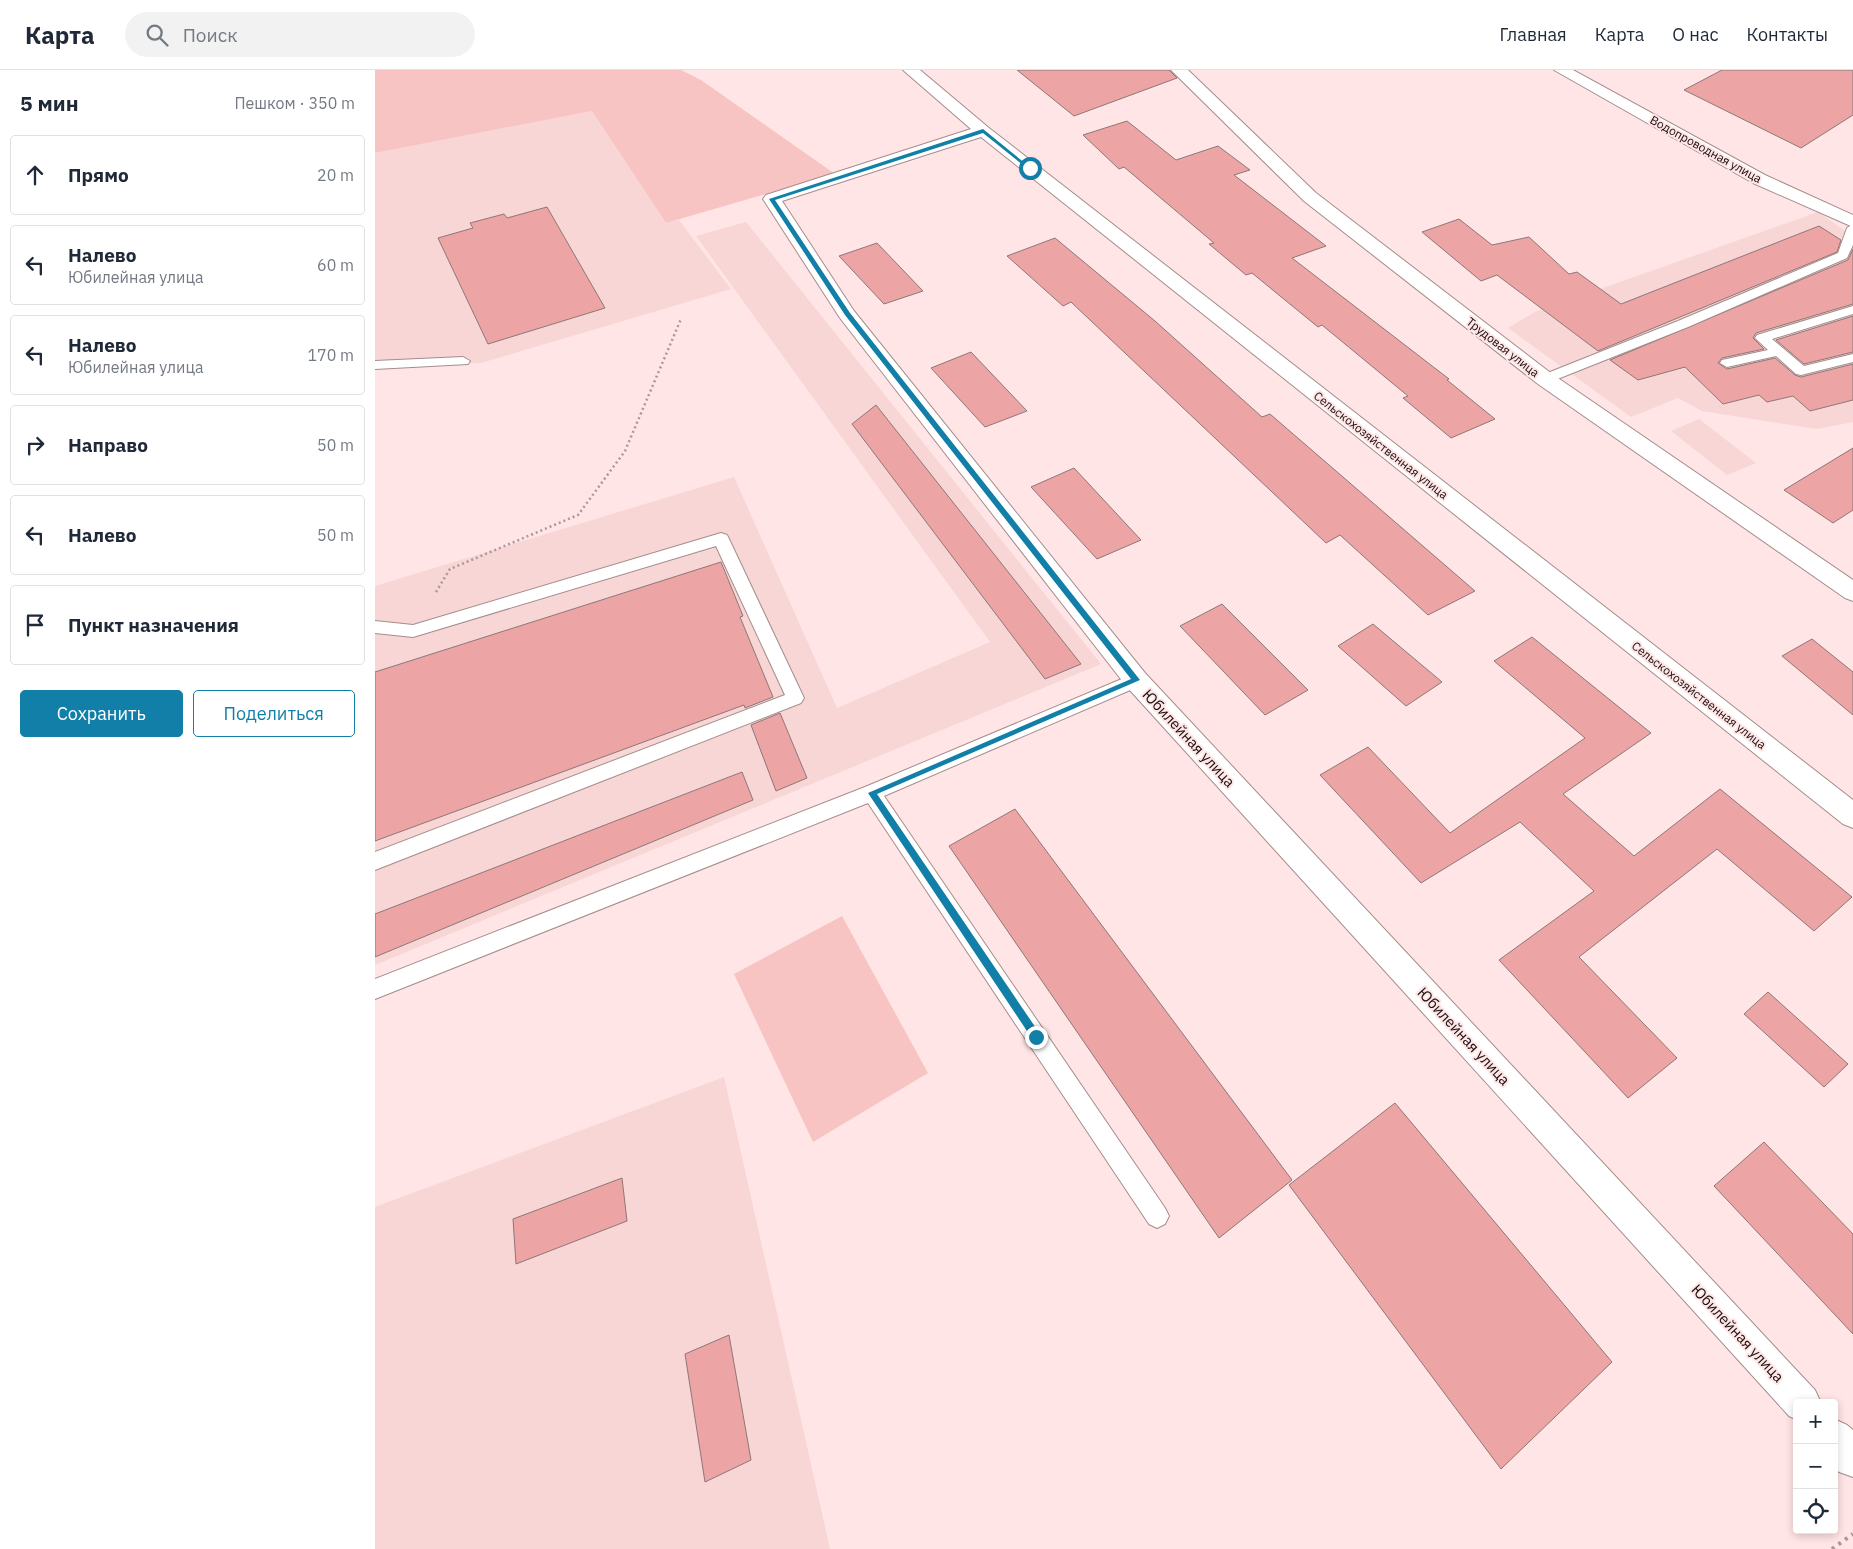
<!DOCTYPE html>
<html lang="ru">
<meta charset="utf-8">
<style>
:root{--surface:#fff;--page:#f2f2f3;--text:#1f2937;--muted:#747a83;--line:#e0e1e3;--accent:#127fa8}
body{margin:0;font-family:"IBM Plex Sans",sans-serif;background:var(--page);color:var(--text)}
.controls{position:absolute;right:15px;bottom:15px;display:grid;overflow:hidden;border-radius:5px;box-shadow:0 2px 8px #0003}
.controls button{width:45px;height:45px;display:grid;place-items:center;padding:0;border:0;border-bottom:1px solid var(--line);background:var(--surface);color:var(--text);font:25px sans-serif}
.stop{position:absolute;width:15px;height:15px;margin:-11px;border:4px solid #127fa8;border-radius:50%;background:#fff}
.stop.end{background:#127fa8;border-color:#fff;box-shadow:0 1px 5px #0008}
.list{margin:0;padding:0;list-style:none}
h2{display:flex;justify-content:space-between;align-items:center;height:65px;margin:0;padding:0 20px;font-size:21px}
h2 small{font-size:16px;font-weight:400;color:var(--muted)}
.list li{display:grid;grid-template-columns:32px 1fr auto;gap:15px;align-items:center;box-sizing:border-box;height:80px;margin:0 10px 10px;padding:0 10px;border:1px solid var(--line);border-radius:5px}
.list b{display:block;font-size:19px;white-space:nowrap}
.list p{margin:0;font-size:16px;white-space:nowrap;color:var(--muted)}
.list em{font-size:16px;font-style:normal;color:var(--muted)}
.actions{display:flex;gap:10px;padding:15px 20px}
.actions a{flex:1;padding:11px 0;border:1px solid var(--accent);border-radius:5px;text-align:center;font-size:18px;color:var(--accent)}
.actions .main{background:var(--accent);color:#fff}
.icon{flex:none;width:28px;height:28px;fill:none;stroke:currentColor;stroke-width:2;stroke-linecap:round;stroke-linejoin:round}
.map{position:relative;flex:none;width:1478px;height:1479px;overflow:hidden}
header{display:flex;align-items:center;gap:30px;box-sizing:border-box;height:70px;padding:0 25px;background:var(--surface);border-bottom:1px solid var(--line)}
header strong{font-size:24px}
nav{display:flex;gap:28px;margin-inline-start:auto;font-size:18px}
.search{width:350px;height:45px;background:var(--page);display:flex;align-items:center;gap:12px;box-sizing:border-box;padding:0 18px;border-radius:28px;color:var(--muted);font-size:19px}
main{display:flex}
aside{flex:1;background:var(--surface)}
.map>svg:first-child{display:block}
.built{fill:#f7d6d5}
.green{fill:#f7c4c3}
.building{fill:#eca4a4;stroke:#8e7777}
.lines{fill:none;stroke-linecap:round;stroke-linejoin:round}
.service-casing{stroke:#a48d8c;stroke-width:2}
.minor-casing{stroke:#a48d8c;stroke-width:2}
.path-far1{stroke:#ab9797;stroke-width:2.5;stroke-dasharray:2 3;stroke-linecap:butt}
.path{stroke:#ab9797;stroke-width:4;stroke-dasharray:3 5;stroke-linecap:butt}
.service{fill:#fff;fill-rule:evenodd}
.minor{fill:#fff;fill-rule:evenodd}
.route{fill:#127fa8}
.labels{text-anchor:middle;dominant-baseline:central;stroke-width:4;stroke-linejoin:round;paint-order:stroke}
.far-street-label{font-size:12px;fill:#170e0e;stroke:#ffe5e5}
.street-label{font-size:15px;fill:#170e0e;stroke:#ffe5e5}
</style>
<header>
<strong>Карта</strong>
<div class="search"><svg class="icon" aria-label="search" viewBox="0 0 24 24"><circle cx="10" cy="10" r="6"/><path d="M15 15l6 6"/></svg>Поиск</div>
<nav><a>Главная</a><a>Карта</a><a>О нас</a><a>Контакты</a></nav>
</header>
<main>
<aside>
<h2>5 мин<small>Пешком · 350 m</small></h2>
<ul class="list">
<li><svg class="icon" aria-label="ahead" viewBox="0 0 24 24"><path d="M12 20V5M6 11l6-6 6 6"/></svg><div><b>Прямо</b></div><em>20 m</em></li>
<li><svg class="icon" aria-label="left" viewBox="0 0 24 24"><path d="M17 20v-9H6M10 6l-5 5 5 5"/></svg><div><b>Налево</b><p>Юбилейная улица</p></div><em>60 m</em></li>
<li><svg class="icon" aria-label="left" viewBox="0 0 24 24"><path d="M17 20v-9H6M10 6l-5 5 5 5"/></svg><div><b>Налево</b><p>Юбилейная улица</p></div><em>170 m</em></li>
<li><svg class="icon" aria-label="right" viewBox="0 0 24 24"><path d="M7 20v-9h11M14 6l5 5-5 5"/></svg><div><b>Направо</b></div><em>50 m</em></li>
<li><svg class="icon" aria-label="left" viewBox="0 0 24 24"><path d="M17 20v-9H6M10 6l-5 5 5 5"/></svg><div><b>Налево</b></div><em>50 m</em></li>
<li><svg class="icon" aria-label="arrive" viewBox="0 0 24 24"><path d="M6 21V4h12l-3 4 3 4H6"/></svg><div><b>Пункт назначения</b></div></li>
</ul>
<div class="actions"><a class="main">Сохранить</a><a>Поделиться</a></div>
</aside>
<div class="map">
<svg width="1478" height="1479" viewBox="0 0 1478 1479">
<rect width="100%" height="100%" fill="#ffe5e5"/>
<path class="built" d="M217 41 291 153 304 150 356 219 106 293 0 296V83Z
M1443 142 1473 163 1478 161V352L1442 359 1327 341 1303 328 1256 347 1133 258 1160 242Z
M371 152 726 594 0 895V516L359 407 462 638 615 572 321 166Z
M1324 349 1381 393 1352 405 1296 361Z
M349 1007 455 1479H0V1137Z"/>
<path class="green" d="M0 0H306L326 10 460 104 291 153 217 41 0 83Z
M467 846 553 1003 438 1072 359 904Z"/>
<path class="building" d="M642 0H794L802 8 699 46Z
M1347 0H1478V45L1426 78 1309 20Z
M752 51 801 90 843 76 875 100 859 105 951 176 917 188 1074 309 1072 310 1120 349 1076 368 1028 328 1033 326 947 255 943 257 877 203 871 205 834 174 839 173 749 97 744 99 708 65Z
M172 137 230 238 113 274 63 168 98 158 95 153 129 144 132 148Z
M1084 149 1117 175 1154 167 1194 204 1202 202 1246 234 1444 156 1466 170 1462 182 1223 281 1122 205 1106 211 1047 162Z
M680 168 780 251 887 347 895 344 1100 521 1053 545 965 465 951 473 696 232 688 236 632 186Z
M502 173 548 221 509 234 464 186Z
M1478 179V234L1381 263 1378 268 1389 279 1347 288 1343 293 1352 299 1400 288 1420 305 1426 307 1478 294V330L1435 341 1418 326 1392 332 1384 325 1348 334 1310 297 1263 310 1235 290 1473 190Z
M1478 246V282L1429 294 1401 270Z
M596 282 652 341 610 357 556 298Z
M501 335 706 594 670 609 477 354Z
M1478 378V440L1458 453 1409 420Z
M699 398 766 470 722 489 656 417Z
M346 492 368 546 365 547 398 627 370 638 369 635 0 771V602Z
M847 534 933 620 890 645 805 556Z
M998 554 1067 612 1031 636 963 576Z
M1157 567 1276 663 1188 724 1259 786 1345 719 1477 827 1439 861 1342 779 1204 887 1302 988 1253 1028 1124 890 1219 821 1145 752 1046 813 945 705 993 677 1075 763 1210 668 1119 591Z
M1437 569 1478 602V645L1407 586Z
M405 643 432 708 401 721 376 655Z
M367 702 378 730 0 887V844Z
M640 739 917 1110 844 1168 574 776Z
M1393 922 1473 994 1449 1017 1369 944Z
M1020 1033 1237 1292 1126 1399 914 1115Z
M1389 1072 1478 1164V1264L1339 1116Z
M247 1108 252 1151 141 1194 138 1149Z
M354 1265 376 1390 330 1412 310 1284Z"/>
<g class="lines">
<g class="service-casing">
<path id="service" d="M1478 154V175L1472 188 1313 257 1175 312 1170 313 1163 309 1165 306 1303 251 1463 183 1472 158Z
M1478 236V244L1397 269 1429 296 1478 284V292L1426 305 1421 304 1401 286 1352 297 1345 293 1347 290 1393 280 1380 268 1382 265Z
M88 287 95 291 93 294 0 299V291Z
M346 463 352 465 354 469 429 628 426 633 0 800V782L410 625 341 476 38 567 0 563V551L38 555Z
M761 603 767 605 770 610 767 615 509 726 790 1138 794 1146 790 1154 782 1158 774 1154 493 733 0 929V909L490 717Z"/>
</g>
<g class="minor-casing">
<path id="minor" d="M528 0H545L614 58 1478 730V758L1468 754 606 67 407 131 479 241 770 603 1440 1320 1446 1333H1422V1350L1414 1346 752 617 465 248 388 129 391 125 596 59Z
M796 0H813L941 123 1177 304 1478 510V531L1470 528 1163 314 929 131Z
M1179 0H1198L1390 105 1478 145V157L1378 113Z
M1459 1349 1472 1355 1478 1360V1407L1464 1402 1459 1396Z"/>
</g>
<path class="path-far1" d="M61 522 75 499 203 445 250 381 306 249"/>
<path class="path" d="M1457 1479 1478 1464"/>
<use href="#service" class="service"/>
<use href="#minor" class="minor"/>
</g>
<path class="route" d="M608 59 657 99H653L608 63 400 130 475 243 765 610 502 724 665 964V970L661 971 658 970 493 723 756 609 470 245 394 129Z"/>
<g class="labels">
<g class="far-street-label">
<text transform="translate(1331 79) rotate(29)">Водопроводная улица</text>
<text transform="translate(1128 277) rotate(38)">Трудовая улица</text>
<text transform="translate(1006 375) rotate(38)">Сельскохозяйственная улица</text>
<text transform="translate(1324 625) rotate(38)">Сельскохозяйственная улица</text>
</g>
<g class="street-label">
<text transform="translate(814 668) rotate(47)">Юбилейная улица</text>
<text transform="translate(1089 966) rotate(47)">Юбилейная улица</text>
<text transform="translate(1363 1263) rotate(47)">Юбилейная улица</text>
</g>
</g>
</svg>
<div class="controls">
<button>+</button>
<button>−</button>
<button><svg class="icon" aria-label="locate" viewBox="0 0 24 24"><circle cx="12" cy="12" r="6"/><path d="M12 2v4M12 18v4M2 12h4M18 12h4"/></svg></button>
</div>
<div class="stop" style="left:655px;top:98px"></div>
<div class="stop end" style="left:661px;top:967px"></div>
</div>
</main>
